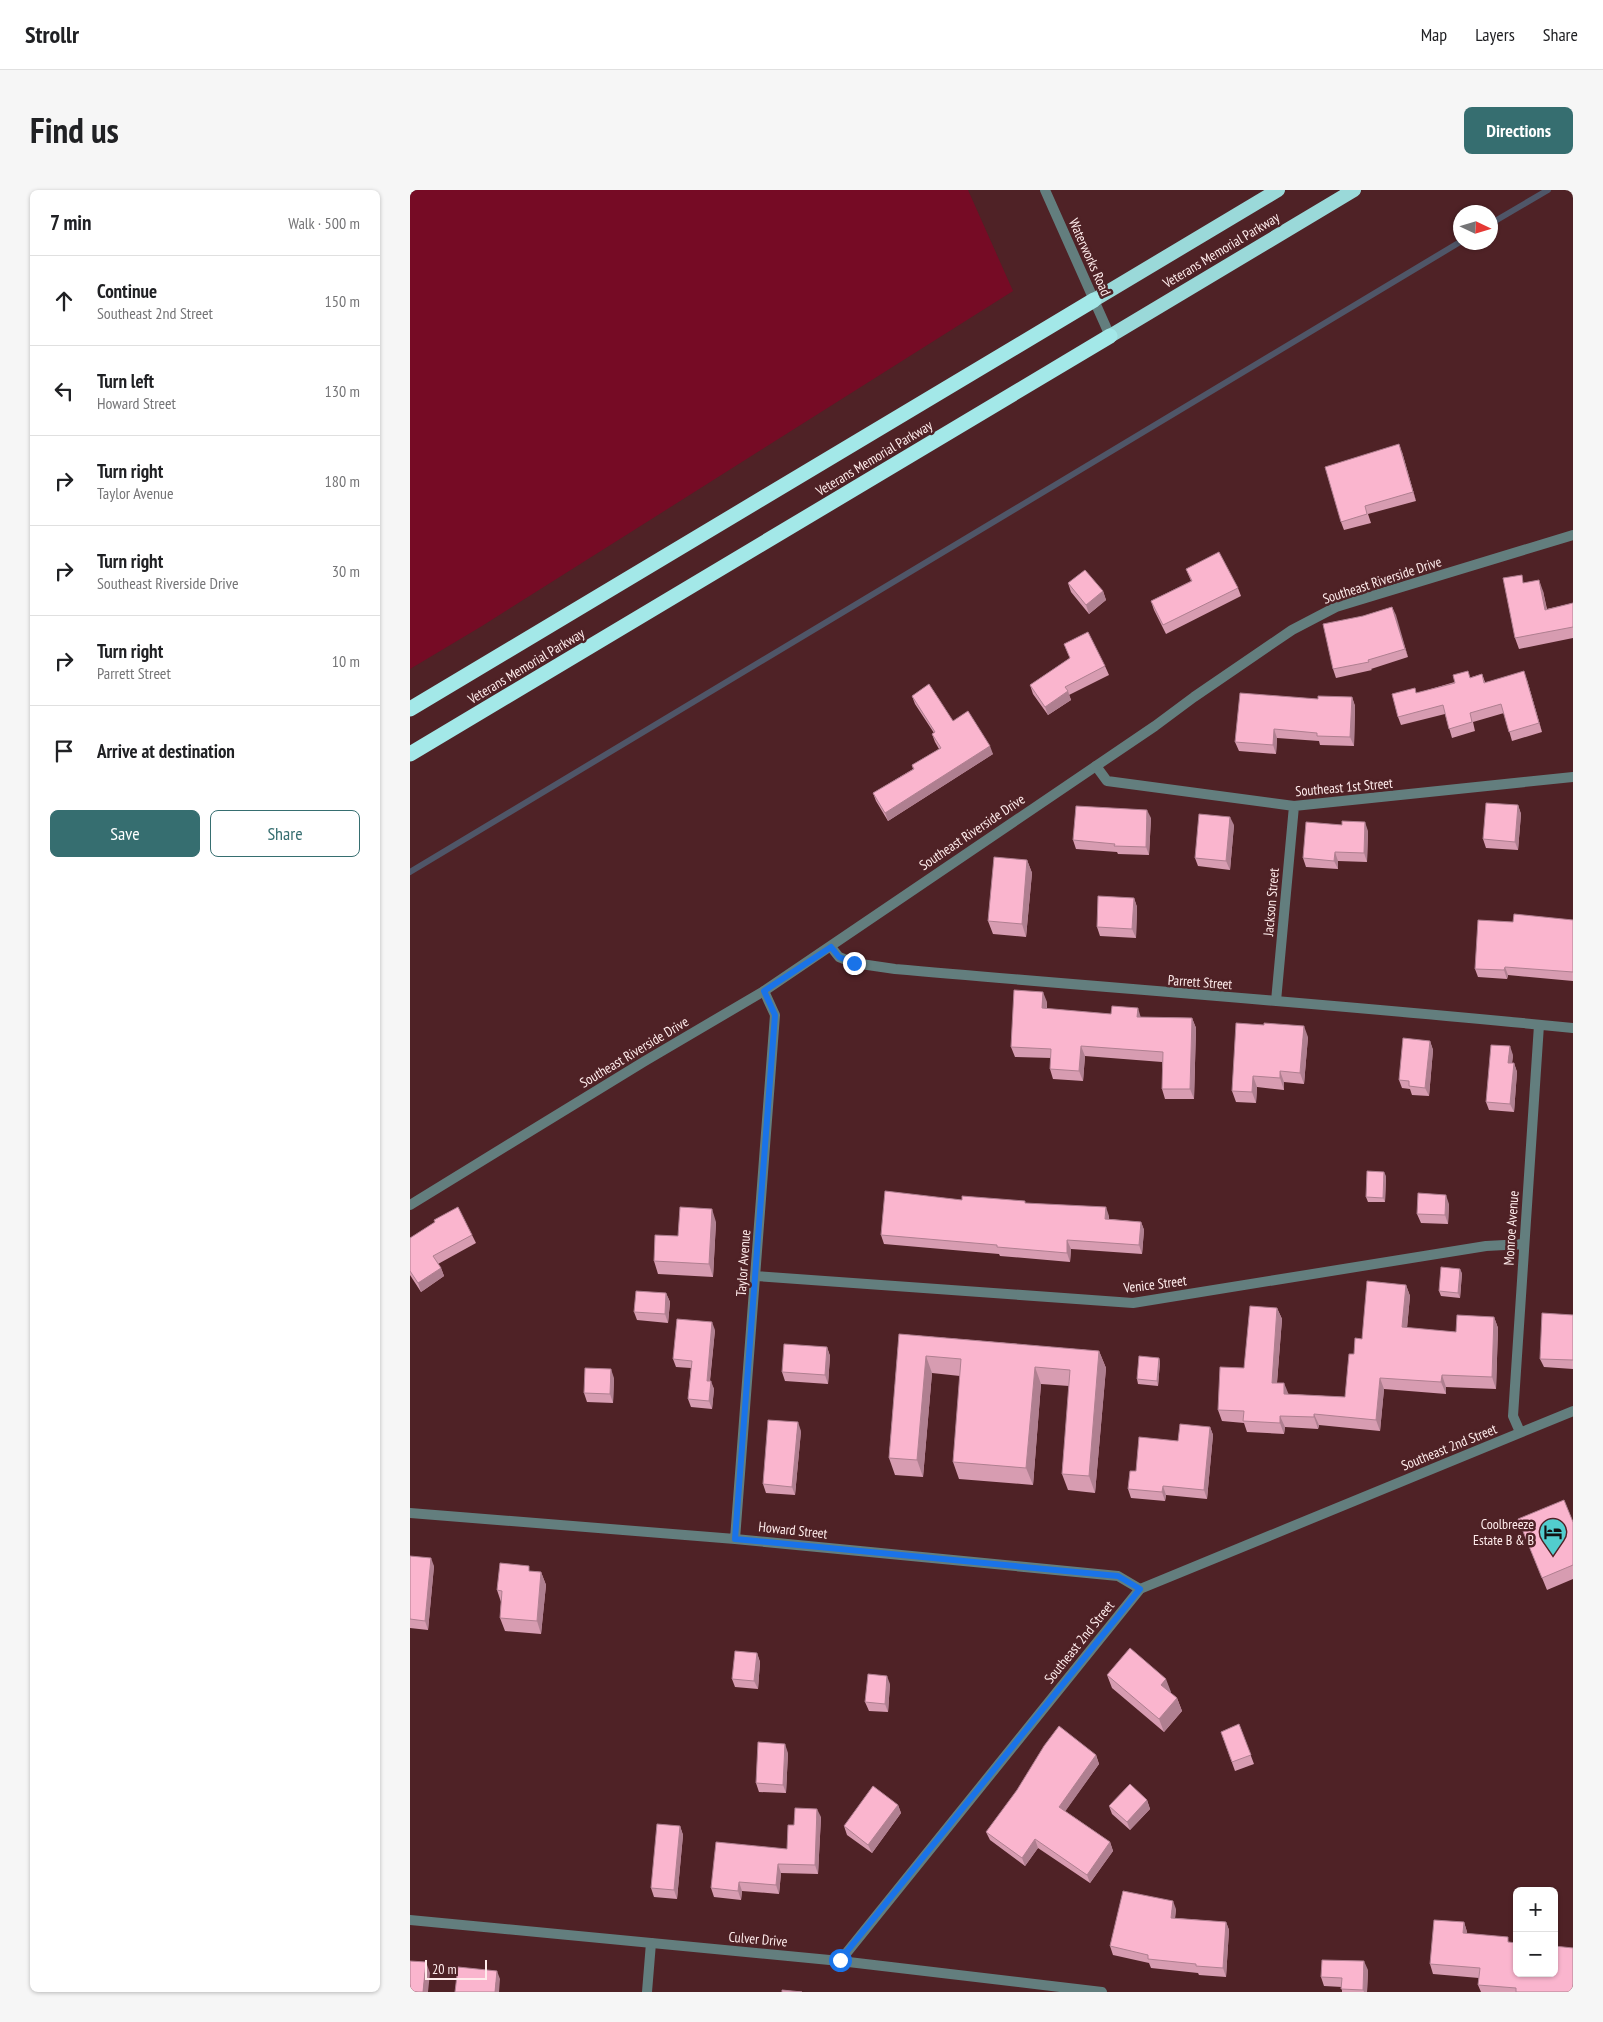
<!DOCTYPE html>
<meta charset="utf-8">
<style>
:root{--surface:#fff;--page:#f6f6f6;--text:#202124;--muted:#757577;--line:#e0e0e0;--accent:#366e70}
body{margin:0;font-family:"PT Sans Narrow",sans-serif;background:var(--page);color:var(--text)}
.controls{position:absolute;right:15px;bottom:15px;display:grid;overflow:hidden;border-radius:8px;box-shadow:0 1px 4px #0004}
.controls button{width:45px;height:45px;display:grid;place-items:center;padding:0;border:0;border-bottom:1px solid var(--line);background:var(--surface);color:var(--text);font:25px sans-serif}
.compass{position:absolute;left:1043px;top:15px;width:45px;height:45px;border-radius:50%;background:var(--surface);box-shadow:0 1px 4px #0004;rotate:94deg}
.scale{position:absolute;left:15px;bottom:12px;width:62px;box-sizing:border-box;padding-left:5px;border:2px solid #ffecec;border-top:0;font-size:14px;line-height:18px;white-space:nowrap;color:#ffecec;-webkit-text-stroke:4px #4f2226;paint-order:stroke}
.stop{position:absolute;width:15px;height:15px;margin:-11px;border:4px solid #1a73e8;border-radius:50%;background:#fff}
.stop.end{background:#1a73e8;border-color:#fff;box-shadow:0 1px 5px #0008}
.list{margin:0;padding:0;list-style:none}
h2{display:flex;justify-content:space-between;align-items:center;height:65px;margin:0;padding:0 20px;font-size:21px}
h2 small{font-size:16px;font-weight:400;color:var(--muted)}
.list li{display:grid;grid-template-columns:32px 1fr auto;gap:15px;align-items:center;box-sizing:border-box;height:90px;padding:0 20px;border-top:1px solid var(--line)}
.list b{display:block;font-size:19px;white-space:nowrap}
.list p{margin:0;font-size:16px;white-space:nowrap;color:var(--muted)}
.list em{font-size:16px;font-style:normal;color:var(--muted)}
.actions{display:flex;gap:10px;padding:15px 20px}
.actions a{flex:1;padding:11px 0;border:1px solid var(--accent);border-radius:8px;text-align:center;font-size:18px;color:var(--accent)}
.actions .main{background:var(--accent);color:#fff}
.icon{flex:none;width:28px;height:28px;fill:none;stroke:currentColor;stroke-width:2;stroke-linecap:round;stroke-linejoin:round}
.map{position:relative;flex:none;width:1163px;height:1802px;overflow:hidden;border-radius:8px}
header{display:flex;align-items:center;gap:30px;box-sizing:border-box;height:70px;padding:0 25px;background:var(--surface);border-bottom:1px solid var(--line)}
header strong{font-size:24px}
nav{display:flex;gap:28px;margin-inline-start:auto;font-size:18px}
.intro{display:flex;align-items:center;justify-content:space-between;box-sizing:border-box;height:120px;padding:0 30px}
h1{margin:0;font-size:35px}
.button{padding:12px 22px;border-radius:8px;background:var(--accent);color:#fff;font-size:18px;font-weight:700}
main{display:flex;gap:30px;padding:0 30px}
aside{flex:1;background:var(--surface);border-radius:8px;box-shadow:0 1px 4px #0004}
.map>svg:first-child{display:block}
.green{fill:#760b25}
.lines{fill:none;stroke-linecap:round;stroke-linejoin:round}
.stream{stroke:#4f5668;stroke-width:6}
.minor{stroke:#637e7e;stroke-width:10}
.tertiary{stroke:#637e7e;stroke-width:10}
.trunk{stroke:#9ad9d9;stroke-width:14}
.motorway{stroke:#a3e8e8;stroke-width:15}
.wall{fill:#d79cb1}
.shaded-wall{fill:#af7f90}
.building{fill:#fab5ce;stroke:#af7f90}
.route{stroke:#1a73e8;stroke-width:6}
.labels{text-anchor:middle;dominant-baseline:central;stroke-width:5;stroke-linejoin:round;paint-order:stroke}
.street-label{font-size:14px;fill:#ffecec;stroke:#4f2226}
.poi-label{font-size:14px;fill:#ffecec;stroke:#4f2226;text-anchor:end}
</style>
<header>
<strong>Strollr</strong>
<nav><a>Map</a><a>Layers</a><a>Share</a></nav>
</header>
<div class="intro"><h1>Find us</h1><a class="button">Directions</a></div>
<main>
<aside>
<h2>7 min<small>Walk · 500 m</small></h2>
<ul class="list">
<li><svg class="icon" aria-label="ahead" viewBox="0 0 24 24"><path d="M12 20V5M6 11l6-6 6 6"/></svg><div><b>Continue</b><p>Southeast 2nd Street</p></div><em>150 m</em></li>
<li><svg class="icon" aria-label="left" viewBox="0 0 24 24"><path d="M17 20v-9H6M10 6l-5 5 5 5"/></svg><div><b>Turn left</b><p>Howard Street</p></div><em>130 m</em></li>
<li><svg class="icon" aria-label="right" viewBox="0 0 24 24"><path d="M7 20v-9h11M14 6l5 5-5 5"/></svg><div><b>Turn right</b><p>Taylor Avenue</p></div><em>180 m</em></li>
<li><svg class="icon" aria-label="right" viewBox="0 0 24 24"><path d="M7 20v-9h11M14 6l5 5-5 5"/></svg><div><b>Turn right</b><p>Southeast Riverside Drive</p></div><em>30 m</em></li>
<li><svg class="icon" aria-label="right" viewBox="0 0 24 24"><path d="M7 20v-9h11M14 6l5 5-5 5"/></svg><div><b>Turn right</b><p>Parrett Street</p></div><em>10 m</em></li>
<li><svg class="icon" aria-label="arrive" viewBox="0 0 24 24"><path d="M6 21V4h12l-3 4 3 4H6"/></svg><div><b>Arrive at destination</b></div></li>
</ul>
<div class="actions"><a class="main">Save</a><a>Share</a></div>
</aside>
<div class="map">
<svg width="1163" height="1802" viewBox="0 0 1163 1802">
<rect width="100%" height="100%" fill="#4f2226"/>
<path class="green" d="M0 0H558L603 101 72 436 0 479Z"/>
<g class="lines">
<path class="stream" d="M1080 34 1138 0
M0 682 1050 52"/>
<path class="minor" d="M686 576 697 591 884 616 1163 587
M421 757 429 767 444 773 485 779C711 799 937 815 1163 838
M866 811 884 616
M346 1086 723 1113 1076 1056 1114 1054
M1110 1242 1103 1226 1129 835
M0 1323 325 1349 708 1386 730 1399
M325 1349 365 825 354 801
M430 1771 692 1802
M237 1802 241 1753"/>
<path class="tertiary" d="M635 0 700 146
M0 1015 235 871 354 801 745 536 784 507 882 440 926 417 1163 345
M0 1730 430 1771 730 1399 1163 1221"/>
<path class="trunk" d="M684 110 868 0
M700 146 944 0"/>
<path class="motorway" d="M0 519 684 110
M0 564 700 146"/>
</g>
<path class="wall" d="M992 262 1006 311 958 324 961 333 934 340 931 332Z
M776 379 828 398 831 406 756 444 744 420 741 411 781 391Z
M658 393 693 401 696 410 679 424 661 402Z
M1114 393 1133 401 1137 419 1163 413V448L1109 459 1105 448Z
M982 417 998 467 961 479 962 480 926 488 923 479 953 426Z
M654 454 695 476 699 485 659 505 661 510 638 525 623 504 620 495 660 468Z
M1072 484 1075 492 1117 490 1132 542 1102 551 1094 523 1063 532 1065 541 1042 548 1035 524 991 535 988 527 1007 503Z
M502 506 543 531 583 564 478 631 466 611 463 603 503 579 502 575 529 559 525 552 522 544 524 543 505 514Z
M942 507 945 516 944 556 910 555 909 551 867 548 866 564 829 561 825 552 908 509Z
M1108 615 1111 624 1108 660 1076 658 1073 649Z
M741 628 739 665 708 664 707 662 666 659 663 650Z
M824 635 820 680 788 676 785 668Z
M932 635 958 641 957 672 928 671V679L896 677 893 668Z
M617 670 622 683 616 747 583 744 578 731Z
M724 708 727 717 726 748 690 746 687 737Z
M1163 730V791L1098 785 1097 789 1068 787 1065 779 1103 732Z
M637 812V819L731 827 782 828 786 838 784 909H755L752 899V872L675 866 673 891 643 889 640 879 641 868 605 867 601 857Z
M898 847 894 894 874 892V900L847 897 846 913 826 912 822 901Z
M1020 851 1023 860 1019 906 1002 905 1000 899 992 898 989 890Z
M1103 865 1102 873H1104L1107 882 1104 922 1079 920 1076 912Z
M976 986 975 1012H958L956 1007Z
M552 1010 616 1013 699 1026V1029L731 1032 734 1040 732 1064 661 1059 660 1072 590 1066 589 1064 474 1054 471 1045Z
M1039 1014 1038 1034 1011 1033 1007 1024Z
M306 1032 303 1087 248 1084 244 1071 268 1046Z
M62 1045 66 1053 28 1074 31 1078 34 1086 11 1102 0 1085V1048Z
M1052 1083 1050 1108 1031 1106 1029 1101Z
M996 1095 1000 1106 997 1138 1046 1142 1084 1127 1088 1138 1086 1199 1036 1197V1204L974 1199 970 1241 909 1235 908 1239 875 1237 874 1244 837 1242 834 1233 812 1231 808 1220 834 1178 867 1118 872 1129 867 1193 878 1204 935 1207 944 1164 952 1149Z
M256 1103 260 1112 258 1133 227 1130 224 1122Z
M1163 1125V1179L1134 1177 1130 1169Z
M305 1140 300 1191 304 1199 302 1219 281 1217 278 1209 281 1178 266 1177 263 1169Z
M489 1144 689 1161 696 1178 685 1303 658 1300 652 1284 659 1196 631 1194 623 1295 549 1289 543 1272 550 1186 522 1183 513 1287 485 1285 479 1268Z
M417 1157 420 1166 418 1194 375 1191 372 1182Z
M749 1168 750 1172 748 1196 728 1194 727 1189Z
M204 1188 203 1213 177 1212 174 1203Z
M800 1237 803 1245 797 1309 756 1305 755 1311 721 1308 718 1299 726 1281 768 1251Z
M391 1241 385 1305 356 1303 353 1294Z
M1108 1329 1163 1332V1389L1137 1400Z
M0 1366 24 1376 18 1440 0 1438Z
M121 1381 131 1382 136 1395 131 1444 95 1441 90 1428 91 1412 87 1400Z
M347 1463 350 1472 348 1499 325 1497 322 1489Z
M697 1485 761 1502H760L767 1508 772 1521 754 1542 702 1498Z
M480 1494 478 1522 459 1521 455 1512Z
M829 1534 844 1574 825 1581 811 1542Z
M378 1563 376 1603 349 1602 346 1593Z
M686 1565 689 1574 655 1621 700 1652 703 1661 680 1693 628 1658 615 1676 580 1650 576 1642Z
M737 1610 740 1619 720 1640 702 1624 699 1616Z
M488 1615 491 1623 462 1663 437 1645 434 1636Z
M411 1627 408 1684 371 1683 369 1704 332 1701 331 1710 304 1707 301 1698 377 1659 384 1635Z
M270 1636 273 1645 267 1709 244 1707 241 1698Z
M766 1719 765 1728 816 1732 819 1740 816 1787 789 1785 788 1783 741 1778 739 1773 703 1765 700 1756Z
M1054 1732 1057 1742V1744L1100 1752 1163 1802H1071L1068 1795 1069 1788 1023 1784 1020 1774Z
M958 1780 957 1802H932V1797L914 1796 911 1787Z"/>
<path class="shaded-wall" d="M989 254 992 262 1006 311 1003 302Z
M1129 390 1133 401 1139 431 1135 420Z
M693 401 696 410 679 424 676 415Z
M982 417 986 425 998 467 995 459Z
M1114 481 1117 490 1132 542 1129 533Z
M658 501 661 510 638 525 635 517Z
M942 507 945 516 944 556 940 547Z
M864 539 867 548 866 564 863 555Z
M580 556 583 564 478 631 475 623Z
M1108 615 1111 624 1108 660 1105 652Z
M737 620 741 628 739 665 736 657Z
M820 627 824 635 820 680 816 671Z
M955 632 958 641 957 672 954 663Z
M925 662 928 671V679L924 671Z
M617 670 622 683 616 747 612 734Z
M724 708 727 717 726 748 722 739Z
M1095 777 1098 785 1097 789 1094 780Z
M633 802 637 812 636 828 632 818Z
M728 818 731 828 727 827Z
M782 828 786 838 784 909 780 899Z
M894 836 898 847 894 894 890 883Z
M1020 851 1023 860 1019 906 1015 898Z
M671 856 675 866 673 891 669 881Z
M1100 856 1103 865 1101 881 1098 873Z
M1104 873 1107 882 1104 922 1100 914Z
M870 881 874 892V900L870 888Z
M843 886 847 897 846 913 842 902Z
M974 982 976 986 975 1012 973 1008Z
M1036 1005 1039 1014 1038 1034 1035 1025Z
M696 1017 699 1026 698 1037 695 1029Z
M302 1019 306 1032 303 1087 299 1074Z
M731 1032 734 1040 732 1064 729 1055Z
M657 1050 661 1059 660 1072 657 1063Z
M31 1078 34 1086 11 1102 8 1093Z
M1050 1079 1052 1083 1050 1108 1048 1103Z
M996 1095 1000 1106 996 1148 992 1137Z
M256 1103 260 1112 258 1133 255 1124Z
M867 1118 872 1129 866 1204 862 1193Z
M1084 1127 1088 1138 1086 1199 1082 1187Z
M302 1132 305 1140 299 1198 297 1191Z
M417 1157 420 1166 418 1194 415 1185Z
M689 1161 696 1178 685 1303 679 1286Z
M516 1166 522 1183 513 1287 507 1270Z
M749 1168 750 1172 748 1196 747 1191Z
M625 1177 631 1194 623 1295 616 1278Z
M201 1179 204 1188 203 1213 200 1204Z
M1032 1185 1036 1197V1204L1031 1192Z
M970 1188 974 1199 970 1241 966 1230Z
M301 1191 304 1199 302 1219 299 1211Z
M874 1193 879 1205 874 1204Z
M904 1224 909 1235 908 1239 904 1227Z
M870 1226 875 1237 874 1244 870 1233Z
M388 1232 391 1241 385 1305 382 1297Z
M800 1237 803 1245 797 1309 794 1300Z
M753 1296 756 1305 755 1311 752 1302Z
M21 1368 24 1376 18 1440 15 1431Z
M131 1382 136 1395 131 1444 127 1431Z
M347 1463 350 1472 348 1499 344 1491Z
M477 1486 480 1494 478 1522 475 1514Z
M756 1489 761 1502 756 1507 751 1495Z
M767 1508 772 1521 754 1542 749 1529Z
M375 1554 378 1563 376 1603 373 1595Z
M686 1565 689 1574 652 1626 649 1617Z
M737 1610 740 1619 720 1640 717 1632Z
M488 1615 491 1623 462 1663 458 1655Z
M407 1619 411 1627 408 1684 405 1675Z
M270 1636 273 1645 267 1709 264 1700Z
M625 1649 628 1658 615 1676 612 1668Z
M700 1652 703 1661 680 1693 677 1685Z
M368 1674 371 1683 369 1704 366 1695Z
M329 1692 332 1701 331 1710 328 1701Z
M763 1711 766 1719 764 1737 761 1728Z
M816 1732 819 1740 816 1787 813 1778Z
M1054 1732 1057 1742 1056 1753 1053 1743Z
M954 1771 958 1780 957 1802H954L953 1800Z
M16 1772 20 1783 18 1802H13Z
M87 1781 90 1789 89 1802H85Z"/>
<path class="building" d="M989 254 1003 302 955 316 957 324 931 332 915 277Z
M809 362 828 398 753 435 741 411 782 391 776 379Z
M675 380 693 401 676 415 658 393Z
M1112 385 1113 393 1129 390 1135 420 1163 413V437L1105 448 1093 388Z
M982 417 995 459 958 470 959 472 923 479 913 434 953 426Z
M678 442 695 476 655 497 658 501 635 517 620 495 660 468 654 454Z
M1058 481 1060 488 1072 484 1074 493 1114 481 1129 533 1099 542 1091 514 1060 523 1062 532 1039 539 1033 515 988 527 982 504 1005 498 1006 503 1045 493 1043 485Z
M519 494 543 531 558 521 580 556 475 623 463 603 504 579 502 575 531 558 522 544 525 542 502 506Z
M830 503 908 509V506L942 507 940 547 907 546V543L864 539 863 555 825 552Z
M1076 613 1108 615 1105 652 1073 649Z
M666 616 737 620 736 657 704 656 705 654 663 650Z
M789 624 820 627 816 671 785 668Z
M932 631 955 632 954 663 925 662 924 671 893 668 896 632 932 635Z
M584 667 617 670 612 734 578 731Z
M688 706 724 708 722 739 687 737Z
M1104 724 1163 730V782L1095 777 1094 780 1065 779 1068 730 1103 732Z
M604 800 633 802 632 818 701 824 702 816 728 818 727 827 782 828 780 899H752L753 862 671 856 669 881 640 879 641 859 601 857Z
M826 833 854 835V833L894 836 890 883 870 881V888L843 886 842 902 822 901Z
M993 848 1020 851 1015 898 999 896V891L989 890Z
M1081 855 1100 856 1098 873H1104L1100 914 1076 912Z
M957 981 974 982 973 1008 956 1007Z
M475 1001 552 1010V1006L615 1011V1013L696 1017 695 1029 731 1032 729 1055 657 1050V1063L587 1057V1055L471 1045Z
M1008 1003 1036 1005 1035 1025 1007 1024Z
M48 1017 62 1045 23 1066 31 1078 8 1093 0 1081V1048L25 1032 24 1030Z
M270 1017 302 1019 299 1074 244 1071 245 1045 268 1046Z
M1031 1077 1050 1079 1048 1103 1029 1101Z
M957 1091 996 1095 992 1137 1046 1142 1047 1125 1084 1127 1082 1187 1032 1185 1031 1192 970 1188 966 1230 904 1224V1227L870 1226V1233L833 1231 834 1221 808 1220 810 1177 834 1178 840 1116 867 1118 862 1193H874V1204L935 1207 939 1164H944L945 1148 952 1149Z
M226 1101 256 1103 255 1124 224 1122Z
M1132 1123 1163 1125V1170L1130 1169Z
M267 1129 302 1132 297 1191H301L299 1211 278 1209 282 1171 263 1169Z
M489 1144 689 1161 679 1286 652 1284 660 1180 625 1177 616 1278 543 1272 551 1169 516 1166 507 1270 479 1268Z
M374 1154 417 1157 415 1185 372 1182Z
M729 1166 749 1168 747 1191 727 1189Z
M175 1178 201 1179 200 1204 174 1203Z
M358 1230 388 1232 382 1297 353 1294Z
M770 1234 800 1237 794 1300 753 1296 752 1302 718 1299 720 1281H726L729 1247 768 1251Z
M1154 1310 1163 1332V1375L1132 1388 1108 1329Z
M0 1366 21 1368 15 1431 0 1429Z
M90 1373 119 1376V1381L131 1382 127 1431 90 1428 92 1401 87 1400Z
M720 1458 756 1489 751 1495 767 1508 749 1529 697 1485Z
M325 1461 347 1463 344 1491 322 1489Z
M458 1484 477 1486 475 1514 455 1512Z
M829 1534 841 1565 822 1572 811 1542Z
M649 1536 686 1565 649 1617 700 1652 677 1685 625 1649 612 1668 576 1642 607 1600 634 1556Z
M348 1552 375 1554 373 1595 346 1593Z
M720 1594 737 1610 717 1632 699 1616Z
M463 1596 488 1615 458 1655 434 1636Z
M385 1618 407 1619 405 1675 368 1674 366 1695 329 1692 328 1701 301 1698 306 1652 377 1659 378 1635H384Z
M247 1634 270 1636 264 1700 241 1698Z
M713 1701 763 1711 761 1728 816 1732 813 1778 786 1776V1774L738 1769V1765L700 1756Z
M1024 1730 1054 1732 1053 1743 1098 1747V1752L1107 1753V1783H1144V1756L1163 1758V1802H1106V1798L1068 1795 1070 1778 1020 1774Z
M912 1770 954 1771 953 1800 931 1799 932 1788 911 1787Z
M0 1771 16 1772 13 1802H0Z
M48 1777 87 1781 85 1802H45Z
M372 1800 392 1802H372Z"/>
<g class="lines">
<path class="route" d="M430 1770 730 1399 708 1386 325 1349 365 825 354 801 421 757 429 767 444 773"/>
</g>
<defs>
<g id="hotel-pin" transform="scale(1.4375)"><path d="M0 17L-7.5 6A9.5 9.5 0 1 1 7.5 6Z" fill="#52cdce" stroke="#4f2226"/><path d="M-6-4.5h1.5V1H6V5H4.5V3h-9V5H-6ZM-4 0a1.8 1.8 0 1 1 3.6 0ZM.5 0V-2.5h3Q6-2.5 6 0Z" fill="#111"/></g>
</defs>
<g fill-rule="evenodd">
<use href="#hotel-pin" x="1143" y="1342"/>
</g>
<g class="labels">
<g class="street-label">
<text transform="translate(811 60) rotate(-31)">Veterans Memorial Parkway</text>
<text transform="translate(680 67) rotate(66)">Waterworks Road</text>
<text transform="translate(464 268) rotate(-31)">Veterans Memorial Parkway</text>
<text transform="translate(972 390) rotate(-18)">Southeast Riverside Drive</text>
<text transform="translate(116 476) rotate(-31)">Veterans Memorial Parkway</text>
<text transform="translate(934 597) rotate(-5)">Southeast 1st Street</text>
<text transform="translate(562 642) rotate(-34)">Southeast Riverside Drive</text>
<text transform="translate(861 712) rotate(-85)">Jackson Street</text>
<text transform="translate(790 792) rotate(4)">Parrett Street</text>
<text transform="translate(224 862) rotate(-31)">Southeast Riverside Drive</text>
<text transform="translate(1101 1038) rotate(-86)">Monroe Avenue</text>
<text transform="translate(333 1073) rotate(-86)">Taylor Avenue</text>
<text transform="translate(745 1094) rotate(-7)">Venice Street</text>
<text transform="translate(1039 1257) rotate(-22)">Southeast 2nd Street</text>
<text transform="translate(383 1340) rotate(6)">Howard Street</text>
<text transform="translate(669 1452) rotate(-51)">Southeast 2nd Street</text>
<text transform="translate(348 1749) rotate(5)">Culver Drive</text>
</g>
<g class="poi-label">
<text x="1124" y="1334">Coolbreeze<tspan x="1124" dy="16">Estate B &amp; B</tspan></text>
</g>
</g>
</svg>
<div class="controls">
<button>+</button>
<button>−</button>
</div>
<svg class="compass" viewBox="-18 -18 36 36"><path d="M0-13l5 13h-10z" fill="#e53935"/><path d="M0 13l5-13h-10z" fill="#757577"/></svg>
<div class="scale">20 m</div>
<div class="stop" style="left:430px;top:1770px"></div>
<div class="stop end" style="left:444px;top:773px"></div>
</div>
</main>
